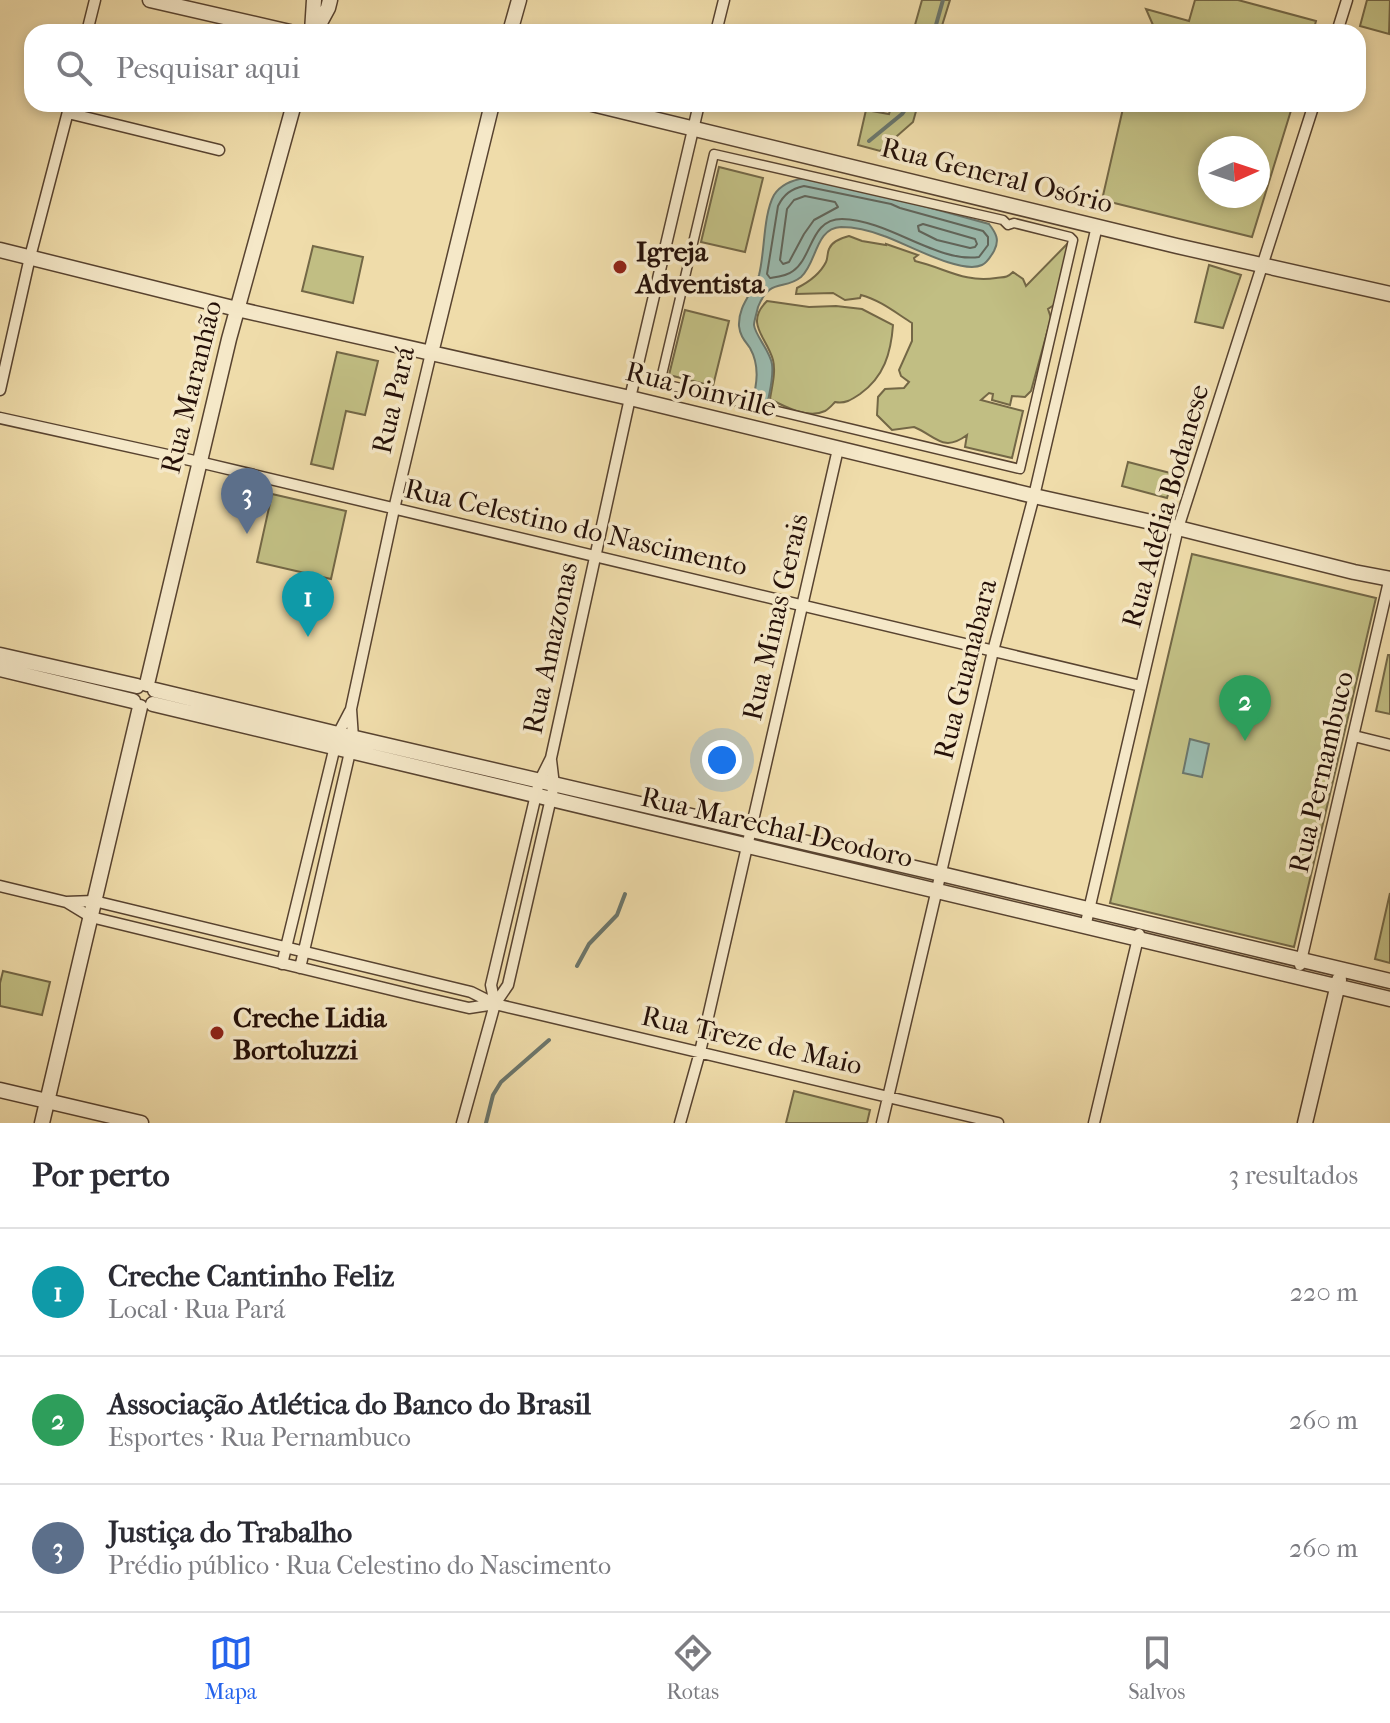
<!DOCTYPE html>
<html lang="pt">
<meta charset="utf-8">
<style>
:root{--surface:#fff;--page:#f2f2f3;--text:#2b2b33;--muted:#7c7c81;--line:#e1e1e2;--accent:#2563eb}
body{margin:0;font-family:"IM FELL French Canon",serif;background:var(--page);color:var(--text)}
.compass{position:absolute;left:1198px;top:136px;width:72px;height:72px;border-radius:50%;background:var(--surface);box-shadow:0 4px 12px #0003;rotate:87deg}
.you{position:absolute;left:722px;top:760px;width:28px;height:28px;margin:-20px;border:6px solid #fff;border-radius:50%;background:#1a73e8;box-shadow:0 0 0 12px #1a73e833}
.badge{display:grid;place-items:center;width:52px;height:52px;border-radius:50%;background:var(--accent);color:#fff;font-size:26px;font-weight:700}
.pin{position:absolute;translate:-50% -66px;filter:drop-shadow(0 2px 4px #0008)}
.pin::after{content:'';position:absolute;top:42px;width:28px;height:24px;background:inherit;clip-path:polygon(0 0,100% 0,50% 100%)}
.list{margin:0;padding:0;list-style:none}
h2{display:flex;justify-content:space-between;align-items:center;height:104px;margin:0;padding:0 32px;font-size:34px}
h2 small{font-size:26px;font-weight:400;color:var(--muted)}
.list li{display:grid;grid-template-columns:52px 1fr auto;gap:24px;align-items:center;box-sizing:border-box;height:128px;padding:0 32px;border-top:2px solid var(--line)}
.list b{display:block;font-size:30px;white-space:nowrap}
.list p{margin:0;font-size:26px;white-space:nowrap;color:var(--muted)}
.list em{font-size:26px;font-style:normal;color:var(--muted)}
.icon{flex:none;width:44px;height:44px;fill:none;stroke:currentColor;stroke-width:2;stroke-linecap:round;stroke-linejoin:round}
.map{position:relative;flex:none;width:1390px;height:1123px;overflow:hidden}
.search{position:absolute;background:var(--surface);box-shadow:0 4px 12px #0003;left:24px;right:24px;top:24px;height:88px;display:flex;align-items:center;gap:20px;box-sizing:border-box;padding:0 28px;border-radius:24px;color:var(--muted);font-size:30px}
.sheet{height:488px;background:var(--surface)}
nav{display:flex;justify-content:space-around;align-items:center;box-sizing:border-box;height:112px;border-top:2px solid var(--line);background:var(--surface);font-size:22px;color:var(--muted)}
nav a{display:grid;justify-items:center;gap:4px}
nav .on{color:var(--accent)}
.map>svg:first-child{display:block}
.green{fill:#c1be83;stroke:#736746;stroke-width:2;fill-rule:evenodd}
.water{fill:#9abaae;stroke:#6b766c;stroke-width:2}
.lines{fill:none;stroke-linecap:round;stroke-linejoin:round}
.shore{stroke:#60655b;stroke-width:2}
.stream{stroke:#6b766c;stroke-width:4}
.pedestrian-casing{stroke:#584330;stroke-width:11}
.minor-casing{stroke:#584330;stroke-width:13}
.tertiary-casing{stroke:#584330;stroke-width:17}
.pedestrian{stroke:#f5e8c8;stroke-width:8}
.minor{stroke:#f5e8c8;stroke-width:10}
.tertiary{stroke:#f5e8c8;stroke-width:14}
.poi-dot{fill:#8f2418;stroke:#f5e8c8;stroke-width:3}
.labels{text-anchor:middle;dominant-baseline:central;stroke-width:7;stroke-linejoin:round;paint-order:stroke}
.street-label{font-size:28px;fill:#251008;stroke:#f5e8c8}
.poi-label{font-size:28px;font-weight:bold;fill:#251008;stroke:#f5e8c8;text-anchor:start}
</style>
<div class="map">
<svg width="1390" height="1123" viewBox="0 0 1390 1123">
<rect width="100%" height="100%" fill="#efdcaa"/>
<filter id="stains"><feTurbulence type="fractalNoise" baseFrequency=".0025" numOctaves="4"/><feColorMatrix values="0 0 0 0 .2 0 0 0 0 .09 0 0 0 0 .02 0 0 0 .5 -.17"/></filter>
<radialGradient id="worn" r=".72"><stop offset=".6" stop-color="#630" stop-opacity="0"/><stop offset="1" stop-color="#630" stop-opacity=".3"/></radialGradient>
<path class="green" d="M922 0H950L940 32H913Z
M1195 0H1238L1316 21 1313 32H1156L1146 9 1189 21Z
M1367 0H1390L1389 34 1360 26Z
M892 104H918L913 122 880 151 858 145 866 110 889 114Z
M1124 104H1212L1222 107 1224 104H1293L1252 237 1102 200ZM1210 148H1258V196H1210Z
M719 167 763 178 745 252 701 242Z
M849 236 862 241 886 245V244L918 255 914 258 915 261C945 268 964 283 996 278 1004 277 1007 278 1013 272L1023 279 1026 286 1069 242 1054 305 1048 309 1051 318 1031 391 1025 397 1012 396 1010 405 992 400 993 394 989 393 981 400 1023 411 1012 458 965 447 967 435C943 453 936 436 914 427L892 430 877 415 878 397 885 389 904 388 909 382 901 376 899 370 912 341V323C896 313 880 300 861 295L860 298 845 300 833 293 796 294 797 288C809 282 820 274 826 262 828 258 827 253 829 249 832 241 841 238 849 236Z
M313 246 363 257 353 303 302 291Z
M1209 265 1241 275 1223 328 1195 322Z
M767 301 809 307 836 306 862 309 893 325C891 353 884 377 860 394 851 400 845 404 835 402 832 405 829 409 825 411 808 419 785 407 770 399 772 386 776 372 773 360 767 337 744 324 767 301Z
M685 310 729 321 713 386 669 375Z
M337 352 378 361 365 415 346 411 333 469 311 464Z
M1128 462 1174 474 1167 498 1122 486Z
M272 494 346 511 331 579 257 562Z
M1192 554 1376 598 1294 947 1110 903Z
M1388 655H1390V714L1376 711Z
M1390 893V963L1375 959Z
M3 971 50 982 42 1015 0 1006V983Z
M794 1091 870 1110 867 1123H786Z"/>
<path class="water" d="M805 178 902 200 989 224C996 233 1000 240 994 251 991 256 987 263 982 265 961 275 905 243 884 236 871 231 855 227 841 227 815 228 817 263 801 277 784 291 770 277 758 307 757 312 754 321 754 325 755 335 770 351 772 364 774 378 769 393 767 407L752 403C757 384 760 366 750 348 745 341 740 336 739 326 738 305 753 293 759 275 765 252 763 215 774 195 781 184 792 180 805 178Z
M1190 739 1209 744 1202 777 1183 773Z"/>
<g class="lines">
<path class="shore" d="M804 186 891 204 900 208 983 231 988 237V245L979 257C937 263 889 220 842 219 810 219 813 257 793 271 787 276 777 277 770 278L767 274 778 206C784 194 791 189 804 186Z
M805 196 835 202 838 207 814 220 804 234 789 262 783 264 780 260 787 209 794 200Z
M923 224 975 239 977 244 975 247 970 248 937 240 919 231 918 226Z"/>
<path class="stream" d="M934 32 943 0
M869 141 902 114 909 104
M577 966 589 944 617 915 625 894
M486 1123 493 1095 501 1082 549 1040"/>
<g class="pedestrian-casing">
<path id="pedestrian" d="M714 154 1003 220 1008 225 1014 223 1070 237 1073 240 1020 469 660 383Z"/>
</g>
<g class="minor-casing">
<path id="minor" d="M87 32 95 0
M716 32 724 0
M1337 32 1347 0
M68 113 219 150
M0 390 30 257 70 104
M0 418 199 462 1141 686
M1354 736 1390 745
M0 886 66 902 94 901 471 992 495 1004 529 1012 998 1123
M68 903 91 917 417 996 469 1008 495 1004
M1085 927 1178 528 1314 104
M282 964 338 734 350 711
M1300 965 1390 577
M300 968 350 752 353 738 351 709 394 509 431 353
M495 1004 491 985 539 782 551 758 630 398 699 104
M462 1123 495 1004 508 985 554 785 551 760
M680 1123 700 1052 838 449
M882 1123 993 651 1034 496 1097 226
M1094 1123 1139 934"/>
</g>
<g class="tertiary-casing">
<path id="tertiary" d="M150 0 290 32
M312 32 314 0
M315 32 328 8 330 0
M510 32 519 0
M592 104 1177 246 1390 294
M0 250 237 309 630 398 1034 496 1178 528 1354 572 1390 579
M431 353 492 104
M0 655 137 686
M0 669 133 701
M147 684 229 339 294 104
M155 690 338 734 941 874 1390 981
M153 704 1390 999
M0 1090 141 1123
M42 1123 140 707
M1305 1123 1339 980"/>
</g>
<use href="#pedestrian" class="pedestrian"/>
<use href="#minor" class="minor"/>
<use href="#tertiary" class="tertiary"/>
</g>
<g class="poi-dot">
<circle cx="620" cy="267" r="8"/>
<circle cx="217" cy="1033" r="8"/>
</g>
<g class="labels">
<g class="street-label">
<text transform="translate(997 175) rotate(14)">Rua General Osório</text>
<text transform="translate(191 387) rotate(-76)">Rua Maranhão</text>
<text transform="translate(701 389) rotate(14)">Rua Joinville</text>
<text transform="translate(393 400) rotate(-77)">Rua Pará</text>
<text transform="translate(1165 506) rotate(-74)">Rua Adélia Bodanese</text>
<text transform="translate(576 527) rotate(13)">Rua Celestino do Nascimento</text>
<text transform="translate(775 617) rotate(-77)">Rua Minas Gerais</text>
<text transform="translate(550 648) rotate(-78)">Rua Amazonas</text>
<text transform="translate(965 669) rotate(-76)">Rua Guanabara</text>
<text transform="translate(1321 772) rotate(-77)">Rua Pernambuco</text>
<text transform="translate(777 827) rotate(13)">Rua Marechal Deodoro</text>
<text transform="translate(752 1040) rotate(13)">Rua Treze de Maio</text>
</g>
<g class="poi-label">
<text x="636" y="251">Igreja<tspan x="636" dy="32">Adventista</tspan></text>
<text x="233" y="1017">Creche Lidia<tspan x="233" dy="32">Bortoluzzi</tspan></text>
</g>
</g>
<rect width="100%" height="100%" filter="url(#stains)"/>
<rect width="100%" height="100%" fill="url(#worn)"/>
</svg>
<svg class="compass" viewBox="-18 -18 36 36"><path d="M0-13l5 13h-10z" fill="#e53935"/><path d="M0 13l5-13h-10z" fill="#7c7c81"/></svg>
<div class="you"></div>
<div class="pin badge" style="left:308px;top:637px;background:#0f9aa8">1</div>
<div class="pin badge" style="left:1245px;top:741px;background:#2e9e5b">2</div>
<div class="pin badge" style="left:247px;top:534px;background:#5c6f8a">3</div>
<div class="search"><svg class="icon" aria-label="search" viewBox="0 0 24 24"><circle cx="10" cy="10" r="6"/><path d="M15 15l6 6"/></svg>Pesquisar aqui</div>
</div>
<section class="sheet">
<h2>Por perto<small>3 resultados</small></h2>
<ul class="list">
<li><span class="badge" style="background:#0f9aa8">1</span><div><b>Creche Cantinho Feliz</b><p>Local · Rua Pará</p></div><em>220 m</em></li>
<li><span class="badge" style="background:#2e9e5b">2</span><div><b>Associação Atlética do Banco do Brasil</b><p>Esportes · Rua Pernambuco</p></div><em>260 m</em></li>
<li><span class="badge" style="background:#5c6f8a">3</span><div><b>Justiça do Trabalho</b><p>Prédio público · Rua Celestino do Nascimento</p></div><em>260 m</em></li>
</ul>
</section>
<nav>
<a class="on"><svg class="icon" aria-label="map" viewBox="0 0 24 24"><path d="M3 6l6-2 6 2 6-2v14l-6 2-6-2-6 2zM9 4v14M15 6v14"/></svg>Mapa</a>
<a><svg class="icon" aria-label="directions" viewBox="0 0 24 24"><path d="M12 3l9 9-9 9-9-9zM9 14v-3h6M13 9l2 2-2 2"/></svg>Rotas</a>
<a><svg class="icon" aria-label="saved" viewBox="0 0 24 24"><path d="M7 4h10v16l-5-4-5 4z"/></svg>Salvos</a>
</nav>
